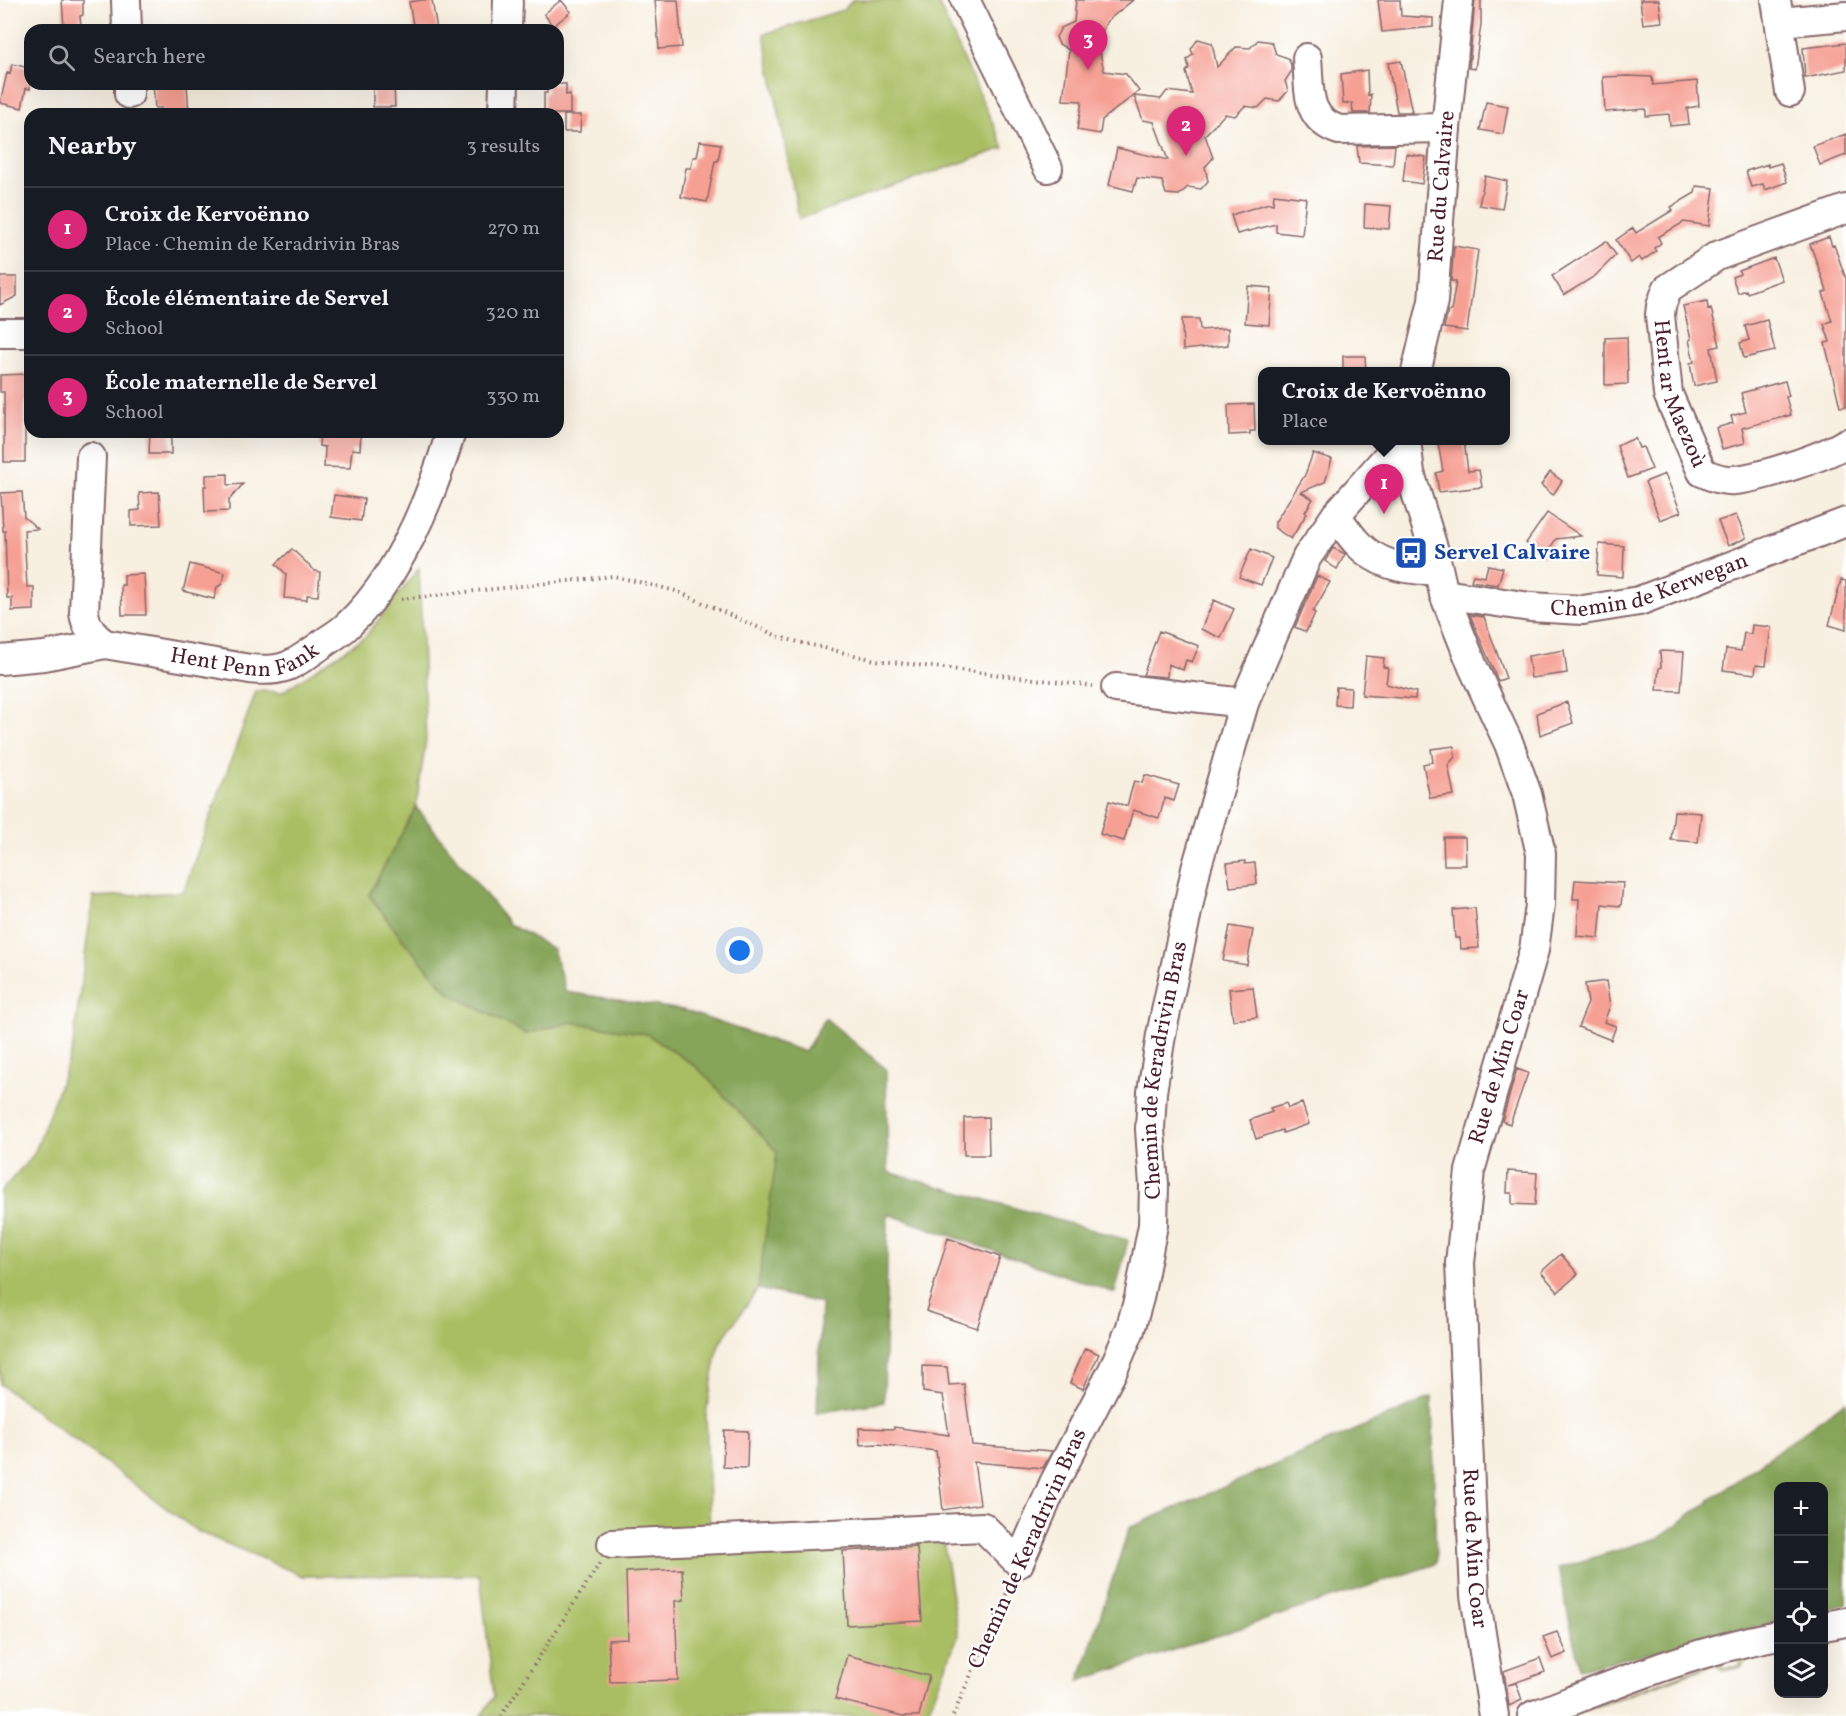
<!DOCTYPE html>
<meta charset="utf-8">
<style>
:root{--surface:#171b24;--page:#242831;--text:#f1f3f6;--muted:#9ea1a6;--line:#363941;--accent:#db2777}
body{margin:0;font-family:Vollkorn,serif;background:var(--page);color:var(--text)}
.controls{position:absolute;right:18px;bottom:18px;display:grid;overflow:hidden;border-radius:12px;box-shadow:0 6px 24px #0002}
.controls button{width:54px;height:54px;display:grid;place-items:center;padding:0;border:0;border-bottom:2px solid var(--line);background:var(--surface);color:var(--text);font:30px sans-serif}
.you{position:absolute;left:740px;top:951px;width:21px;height:21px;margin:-15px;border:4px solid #fff;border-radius:50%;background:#1a73e8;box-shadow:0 0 0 9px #1a73e833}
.badge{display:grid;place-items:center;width:39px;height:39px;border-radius:50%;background:var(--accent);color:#fff;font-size:20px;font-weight:700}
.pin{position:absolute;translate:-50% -50px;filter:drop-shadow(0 2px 3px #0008)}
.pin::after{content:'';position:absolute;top:32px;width:21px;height:18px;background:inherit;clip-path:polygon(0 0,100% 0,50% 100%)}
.popup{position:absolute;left:1258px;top:367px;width:252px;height:78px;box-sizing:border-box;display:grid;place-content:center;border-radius:12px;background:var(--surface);filter:drop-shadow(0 2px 4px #0005);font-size:20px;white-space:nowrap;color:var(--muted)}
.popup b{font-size:22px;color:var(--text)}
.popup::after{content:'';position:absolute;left:50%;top:100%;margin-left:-12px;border:12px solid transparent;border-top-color:var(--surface)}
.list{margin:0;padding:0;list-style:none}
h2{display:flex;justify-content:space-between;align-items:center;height:78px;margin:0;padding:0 24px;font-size:26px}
h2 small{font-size:20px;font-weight:400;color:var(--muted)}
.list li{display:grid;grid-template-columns:39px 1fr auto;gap:18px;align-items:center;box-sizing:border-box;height:84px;padding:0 24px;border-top:2px solid var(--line)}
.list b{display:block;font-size:22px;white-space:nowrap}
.list p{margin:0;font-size:20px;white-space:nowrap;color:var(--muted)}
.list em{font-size:20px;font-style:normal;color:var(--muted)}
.icon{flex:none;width:33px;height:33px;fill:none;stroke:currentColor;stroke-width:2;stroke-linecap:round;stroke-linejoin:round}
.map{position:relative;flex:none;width:1846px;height:1716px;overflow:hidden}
.search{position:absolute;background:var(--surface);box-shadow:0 6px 24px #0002;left:24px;top:24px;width:540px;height:66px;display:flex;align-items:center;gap:15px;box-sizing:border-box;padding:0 21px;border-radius:18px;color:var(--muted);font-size:22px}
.panel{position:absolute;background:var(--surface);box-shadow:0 6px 24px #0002;left:24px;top:108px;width:540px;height:330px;border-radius:18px}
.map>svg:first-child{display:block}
.green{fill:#a9be62;stroke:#7a6e46;stroke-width:1.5}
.forest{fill:#86a558;stroke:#686242;stroke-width:1.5}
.building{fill:#f6a094}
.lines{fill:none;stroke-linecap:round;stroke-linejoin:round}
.minor-casing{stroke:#87686a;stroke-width:32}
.path{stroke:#87686a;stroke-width:4;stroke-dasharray:1.5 4.5;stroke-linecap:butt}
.minor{stroke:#fff;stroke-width:28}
.labels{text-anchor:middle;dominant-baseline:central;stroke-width:4.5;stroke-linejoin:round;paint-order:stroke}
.street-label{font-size:22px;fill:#4a1f2b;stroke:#fff}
.transit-label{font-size:22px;font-weight:bold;fill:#164399;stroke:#fff;text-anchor:start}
</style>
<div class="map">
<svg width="1846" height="1716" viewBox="0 0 1846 1716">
<rect width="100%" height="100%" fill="#fff"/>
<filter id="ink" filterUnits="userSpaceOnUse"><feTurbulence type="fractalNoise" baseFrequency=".0167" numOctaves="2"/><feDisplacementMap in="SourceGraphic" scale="12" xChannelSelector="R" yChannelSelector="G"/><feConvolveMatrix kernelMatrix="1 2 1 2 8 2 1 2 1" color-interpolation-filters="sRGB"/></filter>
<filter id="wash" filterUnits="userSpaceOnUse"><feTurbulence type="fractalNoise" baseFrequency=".008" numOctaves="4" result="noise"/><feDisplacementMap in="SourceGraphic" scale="24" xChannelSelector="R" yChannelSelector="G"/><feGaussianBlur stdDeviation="1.35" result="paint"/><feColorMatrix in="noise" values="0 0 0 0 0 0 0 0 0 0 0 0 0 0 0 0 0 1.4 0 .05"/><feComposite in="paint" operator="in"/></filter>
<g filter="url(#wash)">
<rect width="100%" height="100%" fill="#f7efdf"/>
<path class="green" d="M853 0H937L1004 148 799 219 764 34 843 10Z
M419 568 426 740 416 807 369 895 402 939 449 993 526 1034 571 1022 647 1034 697 1067 778 1153 758 1289 719 1344 706 1414 710 1534 941 1526 958 1636 926 1716H481L494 1697 480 1575 303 1576 197 1531 0 1384V1192L34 1154 72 1051 93 897 183 892 256 691 282 692 365 637Z
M1778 1646V1652L1746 1660 1742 1667 1723 1671 1715 1664 1570 1716 1720 1660 1724 1668 1740 1666 1739 1657Z"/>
<path class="forest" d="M416 807 509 924 553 949 566 992 683 1010 805 1052 825 1018 886 1069 888 1172 1128 1240 1115 1293 888 1214 884 1402 817 1413 821 1303 758 1289 777 1152 697 1067 647 1034 571 1022 526 1034 449 993 402 939 369 895Z
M1432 1397 1436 1564 1079 1681 1129 1528Z
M1846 1401V1604L1824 1610V1486H1778V1622L1580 1669 1558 1568 1658 1538Z"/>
<g id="blocks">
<path class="building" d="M62 0H83V15L80 16 81 27 64 28Z
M422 0H432L437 30H414L409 2Z
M561 0 571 12 553 26 544 14Z
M655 0H678L682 47 659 49Z
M1076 0H1133L1107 21 1100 36 1099 48 1104 71 1126 74 1139 91 1102 120 1100 134 1077 130 1082 101 1063 100 1069 50 1059 44 1056 37 1061 28 1074 22Z
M1378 0H1400L1401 16 1433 18V27L1382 32Z
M1475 0H1481V24L1475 69 1469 68Z
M1640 0H1659L1662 22 1643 24Z
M1198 39 1212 43 1217 67 1236 47 1250 48 1258 40 1272 42 1276 54 1288 58 1291 65V72L1285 81 1288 91 1279 101 1267 99 1258 108 1245 106 1235 116 1225 114 1205 135 1213 158 1205 167 1208 181 1201 189 1188 187 1179 195 1166 194 1162 181 1137 178 1133 191 1109 185 1117 148 1168 160 1154 122 1143 120 1134 96 1161 99 1167 91 1192 94 1186 72 1189 68 1187 60 1193 54 1191 49Z
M1846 43V70L1805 78 1803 48Z
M1401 61 1412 112H1397L1388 63Z
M12 64 30 68V89L26 88 22 108 0 103 7 73 10 74Z
M1367 70 1368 95 1371 94 1370 113H1353L1352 103 1343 104 1341 74Z
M1628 76 1652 77 1653 85 1697 81 1699 106 1687 108 1689 124 1670 126 1669 114 1646 116V109L1605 112 1603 77Z
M153 84H187L189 114H161V108H155Z
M373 84H394L395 107H373Z
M547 84H566V95L570 94V114H544V93H547Z
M1486 102 1508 106 1503 134 1480 130Z
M564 115H581L580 132H564Z
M1846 134V155L1820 165 1813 146Z
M700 141 721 144 718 161H715L707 202 681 197 686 168H691L693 157H697Z
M1395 145 1393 165 1359 163 1357 146Z
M1406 154 1426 157 1422 184 1403 181Z
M1781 163 1787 182 1765 190 1763 184 1751 187 1746 171 1768 164V167Z
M1485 176 1507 181 1502 209 1479 205Z
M1696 186 1714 188 1709 226 1684 222 1658 237 1661 243 1654 248 1656 251 1642 261 1639 257 1631 263 1616 240 1633 228 1636 233 1673 210 1671 207 1695 193Z
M1274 194 1306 198 1302 235 1276 232V224L1237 234 1231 215 1269 203 1273 204Z
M1365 204 1391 206 1389 229 1364 227Z
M1829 237 1832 246 1834 245 1846 279V406L1840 407 1825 343 1830 342 1824 324 1832 321 1823 293 1827 291 1810 244Z
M1606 241 1616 255 1595 276 1564 295 1552 276Z
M1454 246 1478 250 1467 331 1444 328 1448 311H1451L1456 281H1451Z
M1774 258 1782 280 1747 293 1746 290 1738 293 1732 277 1740 274 1739 271Z
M0 277H17V296L0 305Z
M1248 286 1272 288 1269 325 1245 323Z
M1707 301 1708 309 1711 308 1720 346 1711 348 1717 381 1694 386 1690 363 1694 362 1689 340 1691 339 1683 306Z
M1182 319H1199L1200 330 1228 328V345L1183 350Z
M1767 320 1775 351 1744 358 1740 343 1749 340 1745 326Z
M1627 337 1628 384 1605 385V338Z
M1343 356H1365L1366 372H1343Z
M28 374 29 400H25V462H4V392H0V375Z
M1785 381 1789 396 1786 397 1791 415 1742 428 1745 443 1722 449 1716 428 1733 423 1731 416 1746 412 1741 393Z
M1254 404 1255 431H1250V434L1229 435 1228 405Z
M150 432H171V454H149Z
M320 432H361L360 450 352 449 350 468 324 467 325 447 319 446Z
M1635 438 1639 448 1643 447 1652 469 1628 478 1617 446Z
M1456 441H1464L1468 471 1479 470 1482 487 1439 492 1436 473 1443 471 1438 443Z
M1313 453 1332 459 1325 482 1301 492 1313 499 1305 512 1307 513 1291 539 1275 528V522L1305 475Z
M1550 472 1562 481 1553 495 1541 485Z
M228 474V485L243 484 229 500V511L205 512 204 486H206V475Z
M1665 474 1681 512 1660 520 1645 482Z
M22 492 24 517 38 529 24 530 27 587H34V610L12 611V598H7L5 531H3L1 493Z
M159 492 161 525 131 526V511L140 510 139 493Z
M334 495 364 499 361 521 331 517Z
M1547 513 1581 536 1556 539 1544 557 1526 543Z
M1736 515 1746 538 1728 546 1718 521Z
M1599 544 1624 546 1623 577 1597 575Z
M1333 548 1345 554 1337 569 1325 561Z
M292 549 315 571 320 572 318 596 307 595V600L284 598 286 574 276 564Z
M1251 549 1272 558 1261 585 1239 577Z
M190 564 225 573 222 584 217 587 214 599 183 591Z
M1488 565 1503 568 1498 585 1471 581 1473 575 1485 577Z
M144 574 146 615H122L121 585H124V575Z
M1317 576 1330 582 1313 612 1315 613 1306 632 1295 627Z
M1841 580 1846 581V630L1829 625Z
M1214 600 1234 609 1221 638 1201 629Z
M1470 615 1484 617 1506 678 1498 681Z
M1752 625 1771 627 1766 666 1756 665 1755 674 1723 670 1726 649 1741 651 1744 633 1751 634Z
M1159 631 1199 646 1192 662 1186 660 1183 670 1168 664 1167 677 1143 675Z
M1564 650 1567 673 1531 678 1528 656Z
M1660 651 1684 652 1681 691 1657 690 1659 668 1661 667Z
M1366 656 1384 658 1383 667 1388 668 1386 684 1416 692 1415 699 1362 695Z
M1336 687 1351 688 1350 706 1335 705Z
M1567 702 1573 723 1540 735 1537 713Z
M1454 746 1455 757 1448 765 1454 795 1430 798 1423 764 1433 762 1431 749Z
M1145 775 1179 785 1174 801 1165 798 1159 818 1133 810 1124 841 1100 834 1109 801 1127 806 1134 781 1142 783Z
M1674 811 1701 813 1698 842 1671 840Z
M1443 837H1465L1466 865H1444Z
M1245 861V864L1255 863 1257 884 1230 887 1227 863Z
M1575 880 1623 883 1621 906 1602 904 1599 938 1577 936 1579 899H1573Z
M1475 908 1479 948 1461 949 1460 938H1455L1453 910Z
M1230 926 1253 930 1247 965 1223 961Z
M1606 981 1610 1006 1604 1022 1616 1026 1611 1040 1578 1027 1588 1003 1585 984Z
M1253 987 1257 1017 1233 1020 1229 989Z
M1517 1069 1528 1073 1510 1124 1502 1121Z
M1286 1103 1288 1108 1302 1103 1309 1124 1283 1133 1282 1130 1256 1139 1250 1120 1272 1112 1270 1108Z
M988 1117 989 1155H964V1118Z
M1508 1171 1537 1173 1535 1205 1512 1204V1193H1507Z
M948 1238 1000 1257 977 1328 926 1311Z
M1561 1254 1578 1274 1558 1292 1541 1272Z
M1085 1348 1099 1354 1083 1389 1070 1383Z
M923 1366 947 1367 949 1385 964 1384 972 1445 1052 1451 1043 1468 974 1462 980 1504 943 1510 936 1451 878 1444 860 1445 859 1428 894 1429V1427L949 1435 943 1395 923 1392Z
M724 1430 748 1431 747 1468 723 1467Z
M917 1547 922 1621 847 1625 843 1551Z
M682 1569 684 1600 675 1601 678 1680 610 1682 608 1640 628 1639 626 1572Z
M1557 1632 1567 1653 1552 1659 1543 1637Z
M847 1655 929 1676 919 1716H903L835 1699Z
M1540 1658 1545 1672 1508 1685 1516 1683 1522 1700 1509 1706 1504 1671Z"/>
</g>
</g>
<g filter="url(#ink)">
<use href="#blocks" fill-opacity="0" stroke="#87686a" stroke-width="1.5"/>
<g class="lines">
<g class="minor-casing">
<g id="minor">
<path d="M126 0 127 30"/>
<path d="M965 0 1048 168"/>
<path d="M1776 0 1790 92"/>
<path d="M1780 22 1846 16"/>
<path d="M507 30 508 0"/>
<path d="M1307 58C1310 89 1304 118 1339 130L1446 128"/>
<path d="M129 84V94"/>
<path d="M503 114 504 84"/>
<path id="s1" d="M1846 209 1717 256 1667 289 1661 306 1660 315 1668 394 1702 472C1712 477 1722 481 1734 480 1760 478 1824 457 1846 443"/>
<path d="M0 333H30"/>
<path id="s2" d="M1416 372 1433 301 1446 128 1459 0"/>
<path id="s3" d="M1406 440 1410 473 1434 551 1444 594 1473 667 1509 744 1527 794 1541 854 1540 905 1534 950 1470 1171 1460 1263 1475 1595 1494 1716"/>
<path id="s4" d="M91 457 84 613C86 627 93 636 105 644L250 669C285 673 294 664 321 645 330 638 340 633 347 626 399 578 431 498 451 432"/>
<path d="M1336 515C1343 525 1350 536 1359 545 1380 566 1411 571 1438 570"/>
<path id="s5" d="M1444 594 1530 607 1583 610 1639 601 1846 522"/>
<path d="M0 660 44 656 105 644"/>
<path d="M1116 688 1244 703"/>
<path id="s6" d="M612 1544 983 1527 1019 1563 1054 1483 1113 1370 1130 1330 1139 1298 1153 1225 1154 1185 1150 1129 1152 1092 1161 1035 1196 869 1244 703 1307 557 1336 515 1402 440"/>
<path d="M1824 1626 1846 1622"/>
<path d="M1532 1716C1613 1685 1693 1651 1778 1635"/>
</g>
</g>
<path class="path" d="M401 599 614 576 676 591 782 638 875 660 1093 686
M501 1716 600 1563
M953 1716 1011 1583"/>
<use href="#minor" class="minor"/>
</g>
</g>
<defs>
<g id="bus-square" transform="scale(1.725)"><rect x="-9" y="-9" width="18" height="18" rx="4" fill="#1a4fb4" stroke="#fff"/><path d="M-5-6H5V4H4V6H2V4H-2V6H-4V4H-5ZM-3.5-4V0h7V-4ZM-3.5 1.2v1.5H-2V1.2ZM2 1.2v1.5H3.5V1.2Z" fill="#fff"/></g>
</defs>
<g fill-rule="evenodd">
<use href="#bus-square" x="1411" y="553"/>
</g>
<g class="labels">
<g class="street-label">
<text stroke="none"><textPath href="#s2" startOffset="188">Rue du Calvaire</textPath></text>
<text stroke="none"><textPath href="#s1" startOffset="306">Hent ar Maezoù</textPath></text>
<text stroke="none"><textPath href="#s5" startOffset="210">Chemin de Kerwegan</textPath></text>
<text stroke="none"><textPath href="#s4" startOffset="338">Hent Penn Fank</textPath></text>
<text transform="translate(1500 1067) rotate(-73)">Rue de Min Coar</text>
<text stroke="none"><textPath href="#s6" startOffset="944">Chemin de Keradrivin Bras</textPath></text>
<text stroke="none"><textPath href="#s3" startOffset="1142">Rue de Min Coar</textPath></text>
<text transform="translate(1028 1549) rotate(-66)">Chemin de Keradrivin Bras</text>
</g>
<g class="transit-label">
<text x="1434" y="553">Servel Calvaire</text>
</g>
</g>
</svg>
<div class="controls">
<button>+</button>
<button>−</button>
<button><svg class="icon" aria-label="locate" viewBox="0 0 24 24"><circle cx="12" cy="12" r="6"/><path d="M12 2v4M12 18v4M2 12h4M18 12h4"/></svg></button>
<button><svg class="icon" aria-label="layers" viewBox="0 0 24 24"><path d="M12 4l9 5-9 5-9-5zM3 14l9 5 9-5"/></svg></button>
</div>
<div class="you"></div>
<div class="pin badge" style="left:1384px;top:514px">1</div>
<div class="popup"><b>Croix de Kervoënno</b>Place</div>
<div class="pin badge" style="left:1186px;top:156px">2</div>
<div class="pin badge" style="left:1088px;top:70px">3</div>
<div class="search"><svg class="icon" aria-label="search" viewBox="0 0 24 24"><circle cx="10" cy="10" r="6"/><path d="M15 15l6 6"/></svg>Search here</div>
<section class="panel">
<h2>Nearby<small>3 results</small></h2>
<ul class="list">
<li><span class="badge">1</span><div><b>Croix de Kervoënno</b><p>Place · Chemin de Keradrivin Bras</p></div><em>270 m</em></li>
<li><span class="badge">2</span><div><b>École élémentaire de Servel</b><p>School</p></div><em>320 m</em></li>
<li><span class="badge">3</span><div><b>École maternelle de Servel</b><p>School</p></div><em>330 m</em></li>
</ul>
</section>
</div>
